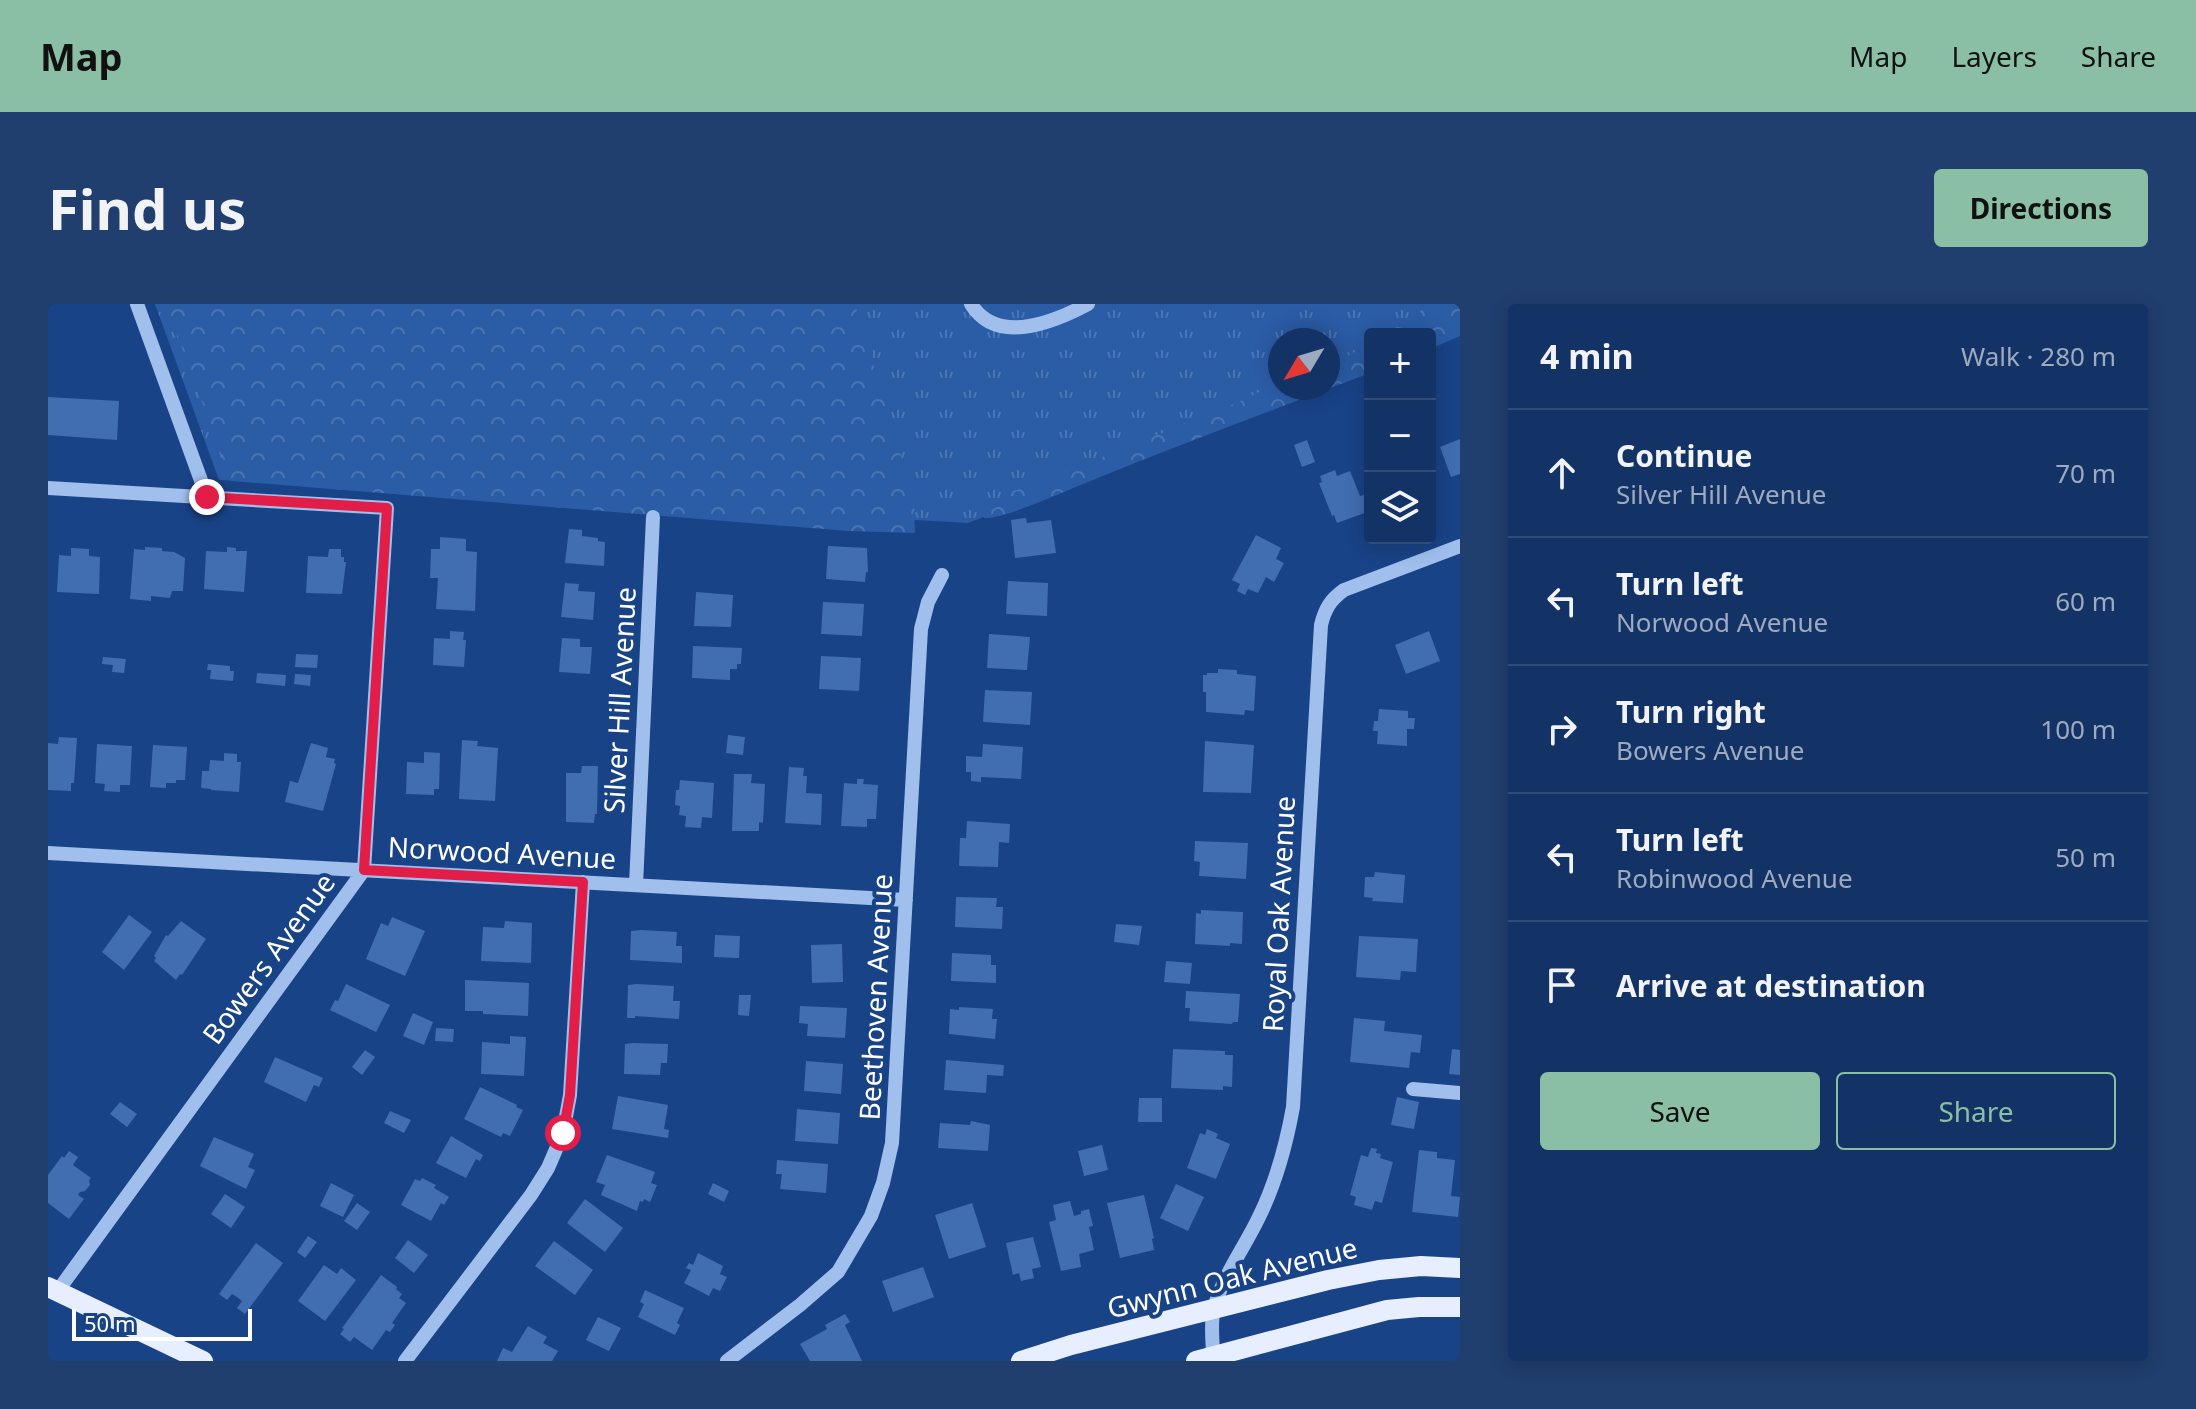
<!DOCTYPE html>
<meta charset="utf-8">
<style>
:root{--surface:#133265;--page:#203e6e;--text:#f1f3f6;--muted:#9daabf;--line:#324d79;--accent:#8abfa5}
body{margin:0;font-family:"Noto Sans",sans-serif;background:var(--page);color:var(--text)}
.controls{position:absolute;right:24px;top:24px;display:grid;overflow:hidden;border-radius:8px;box-shadow:0 4px 20px #0003}
.controls button{width:72px;height:72px;display:grid;place-items:center;padding:0;border:0;border-bottom:2px solid var(--line);background:var(--surface);color:var(--text);font:40px sans-serif}
.compass{position:absolute;left:1220px;top:24px;width:72px;height:72px;border-radius:50%;background:var(--surface);box-shadow:0 4px 20px #0003;rotate:232deg}
.scale{position:absolute;left:24px;bottom:20px;width:180px;box-sizing:border-box;padding-left:8px;border:4px solid #fff;border-top:0;font-size:22px;line-height:28px;white-space:nowrap;color:#fff;-webkit-text-stroke:6px #194387;paint-order:stroke}
.stop{position:absolute;width:24px;height:24px;margin:-18px;border:6px solid #e11d48;border-radius:50%;background:#fff}
.stop.end{background:#e11d48;border-color:#fff;box-shadow:0 2px 8px #0008}
.list{margin:0;padding:0;list-style:none}
h2{display:flex;justify-content:space-between;align-items:center;height:104px;margin:0;padding:0 32px;font-size:34px}
h2 small{font-size:26px;font-weight:400;color:var(--muted)}
.list li{display:grid;grid-template-columns:52px 1fr auto;gap:24px;align-items:center;box-sizing:border-box;height:128px;padding:0 32px;border-top:2px solid var(--line)}
.list b{display:block;font-size:30px;white-space:nowrap}
.list p{margin:0;font-size:26px;white-space:nowrap;color:var(--muted)}
.list em{font-size:26px;font-style:normal;color:var(--muted)}
.actions{display:flex;gap:16px;padding:24px 32px}
.actions a{flex:1;padding:18px 0;border:2px solid var(--accent);border-radius:8px;text-align:center;font-size:28px;color:var(--accent)}
.actions .main{background:var(--accent);color:#111}
.icon{flex:none;width:44px;height:44px;fill:none;stroke:currentColor;stroke-width:2;stroke-linecap:round;stroke-linejoin:round}
.map{position:relative;flex:none;width:1412px;height:1057px;overflow:hidden;border-radius:8px}
header{display:flex;align-items:center;gap:48px;box-sizing:border-box;height:112px;padding:0 40px;background:var(--accent);color:#111}
header strong{font-size:38px}
nav{display:flex;gap:44px;margin-inline-start:auto;font-size:28px}
.intro{display:flex;align-items:center;justify-content:space-between;box-sizing:border-box;height:192px;padding:0 48px}
h1{margin:0;font-size:56px}
.button{padding:20px 36px;border-radius:8px;background:var(--accent);color:#111;font-size:28px;font-weight:700}
main{display:flex;gap:48px;padding:0 48px}
aside{flex:1;background:var(--surface);border-radius:8px;box-shadow:0 4px 20px #0003}
.map>svg:first-child{display:block}
.grass{fill:url(#grass-tufts)}
.forest{fill:url(#forest-crowns)}
.building{fill:#416db1}
.lines{fill:none;stroke-linecap:round;stroke-linejoin:round}
.minor{stroke:#a0bfed;stroke-width:14}
.major{stroke:#e6eeff;stroke-width:20}
.route{stroke:#e11d48;stroke-width:10}
.labels{text-anchor:middle;dominant-baseline:central;stroke-width:8;stroke-linejoin:round;paint-order:stroke}
.street-label{font-size:28px;fill:#fff;stroke:#194387}
</style>
<header>
<strong>Map</strong>
<nav><a>Map</a><a>Layers</a><a>Share</a></nav>
</header>
<div class="intro"><h1>Find us</h1><a class="button">Directions</a></div>
<main>
<div class="map">
<svg width="1412" height="1057" viewBox="0 0 1412 1057">
<defs>
<pattern id="grass-tufts" width="24" height="20" patternUnits="userSpaceOnUse" patternTransform="scale(2)"><rect width="24" height="20" fill="#2b5ca6"/><path d="M3 7l-1-3M5 7V3M7 7l1-3M15 17l-1-3M17 17v-4M19 17l1-3" fill="none" stroke="#4b74b3"/></pattern>
<pattern id="forest-crowns" width="20" height="18" patternUnits="userSpaceOnUse" patternTransform="scale(2)"><rect width="20" height="18" fill="#2b5ca6"/><path d="M2 6a3 3 0 1 1 6 0M12 15a3 3 0 1 1 6 0" fill="none" stroke="#4b74b3"/></pattern>
</defs>
<rect width="100%" height="100%" fill="#194387"/>
<path class="grass" d="M107 0H1412V30H1322V65L1280 81V36H1232V84H1273L920 219 171 176Z"/>
<path class="forest" d="M118 0H807L866 195 867 229 800 227 183 177Z
M1383 0H1412V32L1382 45V30H1337Z
M1322 40V69C1228 105 1133 140 1040 178 1017 187 957 215 936 214V211L953 200 958 192 965 187 996 178 1003 171 1038 160 1101 133 1124 126 1157 108 1187 100 1215 86 1232 83 1280 84V62Z"/>
<path class="building" d="M0 93 71 97 69 136 0 131Z
M1412 135V170L1403 173 1392 143Z
M1259 136 1267 158 1254 163 1246 141Z
M1287 166 1289 172 1302 167 1312 192 1319 190 1322 198V207L1289 219 1286 211 1284 212 1271 179 1274 178 1272 172Z
M978 214 979 219 1003 216 1008 249 967 254 963 216Z
M521 225 534 226V232L550 234V237L557 238 556 262 517 259Z
M1208 231 1233 244 1228 255 1236 259 1226 278 1218 273 1210 289 1200 285 1197 291 1189 287 1192 280 1184 276Z
M392 233 418 235V247L429 248 427 307 388 305 390 274H382L383 245H392Z
M780 242 819 244 820 268H818L817 278 778 275Z
M97 243 114 244V247L126 248 137 254 135 287H124L122 294 103 292V297L82 295 86 245 97 246Z
M179 243 188 244V247H199L196 288 156 285 158 247 179 248Z
M23 244 41 245V252L52 253 51 290 9 288 11 251 23 252Z
M281 245H293V253H296V258H298L294 290 258 289 260 252 280 253Z
M960 277 1000 279 999 312 958 310Z
M517 279 531 280 530 287 547 288 545 316 513 313Z
M648 288 685 291 683 323 646 322Z
M775 298 816 300 814 332 773 330Z
M402 327 416 328 415 336H418L416 363 385 361 386 334 402 335Z
M1381 327 1392 357 1358 370 1347 341Z
M941 330 982 333 979 366 939 364Z
M514 334 532 335V343H544L542 370 511 368Z
M645 342 694 344 693 360H689V365H682V376L644 374Z
M248 350 270 351 269 364 247 363Z
M773 352 813 354 811 387 771 385Z
M55 353 78 355 76 369 64 368 65 361 54 360Z
M160 360 182 362V367H186L185 377 162 375 163 366H159Z
M1170 365 1189 366V370L1208 372 1206 407 1197 406 1196 411 1158 408V388H1155V371H1159V369H1170Z
M209 369 238 371 237 382 208 379Z
M247 370 263 371 262 382 246 380Z
M937 386 984 388 982 421 935 418Z
M1331 405 1360 407V414H1367L1366 425H1359V442L1329 440 1330 427H1325L1326 417H1330Z
M680 431 697 433 695 451 678 449Z
M11 433 29 434 26 479H23V487L0 486V439L10 440Z
M414 436 430 437 429 442 450 444 447 497 411 495Z
M1157 437 1206 441 1203 489 1155 488Z
M263 439 280 444 278 453 287 455 286 459 288 460 275 507 237 498 242 477 250 479Z
M49 440 84 442 82 481H72V488L56 487 57 480 47 479Z
M935 440 975 443 973 475 933 473V478L923 477V468H918V452L934 453Z
M105 441 139 443 137 476H128V479H118V484L102 483Z
M376 448 392 449 391 485H386V491L358 490 359 458 376 459Z
M176 449 189 450V458H193L191 488 163 486V485L153 484 154 467H161L162 456 176 457Z
M534 462H550L549 510H547L546 519 518 518V469H533Z
M741 463 756 464 755 472H759L758 489 774 490 773 521 737 519Z
M686 470H704L703 479 717 480 715 519 711 518V527H684Z
M809 475H816L815 480 830 481 828 515H819V523L793 522 796 479 809 480Z
M632 476 666 479 664 514 654 513 653 524 637 523 638 512 631 511 632 502 627 501 628 486H631Z
M919 517 962 520 961 539 951 538 950 563 911 562 912 534H918Z
M1147 537 1200 539 1198 575 1151 572 1152 558 1146 557Z
M1327 568 1357 571 1355 599 1324 597 1325 594 1316 593 1317 573H1326Z
M908 593 949 594 948 603H955L954 625 907 623Z
M1153 606 1195 608 1194 640 1182 639V642L1147 640 1148 609 1153 610Z
M81 611 104 628 76 666 54 648Z
M344 613 377 627 357 672 318 655 333 619 340 622Z
M133 617 158 635 134 671 132 670 128 676 106 657 108 654 106 652 118 631 120 632Z
M457 617 484 619 483 659 433 657 435 623 456 624Z
M1068 620 1094 622 1091 641 1066 638Z
M593 626 629 628 628 642H634V659L582 656 583 627Z
M667 631 692 632 691 654 666 653Z
M1311 632 1370 635 1368 668 1353 667 1352 676 1308 673Z
M794 640 795 678 764 679 763 641Z
M904 649 943 651V661H948V679L903 677Z
M1118 657 1144 659 1142 680 1116 678Z
M417 676 481 679 480 712 435 710V707H417Z
M298 680 342 701 328 728 282 706 287 696 290 697Z
M589 680 626 682 625 697H632L631 715 587 712V714H579L580 681Z
M1138 687 1192 690 1190 718H1185L1184 720 1141 717 1142 704H1137Z
M691 691H703L701 712 690 711Z
M752 702 799 704 797 734 759 732 760 720 751 719Z
M911 703 945 705 944 715H949L947 735 901 730 902 705 911 706Z
M365 709 385 718 376 741 355 732Z
M1306 714 1337 717 1336 727 1374 731 1372 749 1363 748 1361 764 1302 758Z
M388 724 406 725 405 738 387 737Z
M462 732 478 733 476 772 433 770 434 738 462 740Z
M585 739 620 740 619 759H613L612 771 576 770 577 740Z
M1125 745 1177 747V751H1185L1184 783 1175 782V786L1123 784Z
M1404 745 1412 746V771L1401 770Z
M317 746 327 753 314 771 304 763Z
M227 753 275 774 271 783 266 781 258 798 216 778Z
M898 756 956 761 955 772 939 771 938 789 896 786Z
M758 757 795 760 793 790 756 787Z
M432 783 469 801 468 803 475 806 462 832 455 829 453 833 416 815Z
M570 792 620 801 616 825 621 826 620 834 564 825Z
M1349 793 1371 798 1366 825 1343 821Z
M1091 794H1114V818H1090Z
M72 798 89 810 79 823 62 810Z
M749 805 792 809 790 840 747 837Z
M342 807 363 816 356 829 336 819Z
M923 817 942 821 940 847 890 844 892 819 922 821Z
M1159 825 1170 830 1168 834 1182 840 1168 875 1139 864 1152 829 1157 831Z
M403 832 435 851 432 857 428 855 418 874 388 859Z
M166 833 206 850 200 863 207 866 198 885 152 862Z
M1054 841 1060 866 1036 872 1030 847Z
M1323 844 1329 845 1328 849 1333 850 1332 854 1345 858 1334 899 1327 897 1324 906 1306 901 1308 893 1302 891 1313 851 1320 853Z
M1371 846 1389 848V854L1407 856 1403 892 1412 893 1410 913 1364 908Z
M21 847 30 853 25 861 43 874 41 876 42 881 37 887 32 888 30 891 36 895 21 915 0 899V871L14 852 16 854Z
M559 851 607 868 603 879 609 881 602 898 596 895 595 898 592 897 589 907 553 891 557 881 548 878Z
M729 856 780 860 778 889 732 885 734 870H728Z
M374 874 388 881 386 884 401 893 396 901 393 899 383 917 353 901 367 875 372 877Z
M283 879 306 891 295 913 272 902Z
M665 879 681 887 676 898 660 890Z
M1128 880 1156 893 1140 927 1112 914Z
M177 890 197 903 183 924 163 910Z
M1096 891 1106 934 1104 935 1106 946 1072 954 1059 899Z
M537 895 575 924 557 948 519 919Z
M1022 897 1026 912 1033 910V907L1041 905 1045 922 1041 923 1046 946 1031 950 1033 963 1013 967 1001 918 1008 916 1005 901Z
M309 899 322 908 309 926 296 917Z
M924 899 938 943 901 955 887 911Z
M260 932 269 938 257 954 249 948Z
M985 933 993 963 984 965 986 974 973 977 971 969 965 971 958 939Z
M360 936 380 951 366 969 347 954Z
M506 937 545 966 527 991 487 962Z
M208 939 235 959 197 1010 189 1004 194 997 189 993 184 990 179 996 171 990Z
M650 949 675 962 672 970 679 973 672 987 665 984 661 992 636 979 643 966 638 964 641 959 645 961Z
M276 961 289 970 293 964 308 976 277 1017 250 997Z
M875 963 886 993 845 1008 834 977Z
M333 971 349 983 348 985 354 990 351 994 358 999 344 1019 347 1021 342 1028 338 1026 324 1046 306 1033 302 1038 292 1030 296 1025 294 1024Z
M597 986 636 1004 629 1019 632 1021 627 1031 590 1013 596 1000 592 998Z
M797 1010 802 1018 797 1021 814 1057H762L752 1040 779 1025 777 1021Z
M550 1013 573 1024 561 1047 538 1036Z
M480 1022 499 1033 495 1039 510 1047 504 1057H449L455 1044 464 1048Z"/>
<g class="lines">
<path class="minor" d="M89 0 159 193
M923 0C949 42 1006 18 1040 0
M0 184 339 204 316 566 9 988
M0 549 858 596
M588 581 605 213
M1365 785 1412 789
M1165 1053C1165 1038 1162 1018 1166 1004 1175 972 1196 944 1210 915 1228 879 1238 842 1245 803L1273 321C1277 305 1282 296 1296 286L1412 242
M357 1057 483 891 500 864 515 829 522 791 535 578
M679 1057 752 1001 790 968 823 912 835 879 844 839 873 325 880 298 894 271"/>
<path class="major" d="M0 983 155 1057
M973 1057 1023 1041 1280 976 1331 966 1373 962 1412 964
M1148 1057 1339 1006 1371 1003H1412"/>
</g>
<g class="lines">
<path class="route" d="M159 193 339 204 316 566 535 578 522 791 515 829"/>
</g>
<g class="labels">
<g class="street-label">
<text transform="translate(571 396) rotate(-87)">Silver Hill Avenue</text>
<text transform="translate(454 548) rotate(3)">Norwood Avenue</text>
<text transform="translate(1230 610) rotate(-87)">Royal Oak Avenue</text>
<text transform="translate(220 654) rotate(-54)">Bowers Avenue</text>
<text transform="translate(827 693) rotate(-87)">Beethoven Avenue</text>
<text transform="translate(1184 973) rotate(-14)">Gwynn Oak Avenue</text>
</g>
</g>
</svg>
<div class="controls">
<button>+</button>
<button>−</button>
<button><svg class="icon" aria-label="layers" viewBox="0 0 24 24"><path d="M12 4l9 5-9 5-9-5zM3 14l9 5 9-5"/></svg></button>
</div>
<svg class="compass" viewBox="-18 -18 36 36"><path d="M0-13l5 13h-10z" fill="#e53935"/><path d="M0 13l5-13h-10z" fill="#9daabf"/></svg>
<div class="scale">50 m</div>
<div class="stop" style="left:515px;top:829px"></div>
<div class="stop end" style="left:159px;top:193px"></div>
</div>
<aside>
<h2>4 min<small>Walk · 280 m</small></h2>
<ul class="list">
<li><svg class="icon" aria-label="ahead" viewBox="0 0 24 24"><path d="M12 20V5M6 11l6-6 6 6"/></svg><div><b>Continue</b><p>Silver Hill Avenue</p></div><em>70 m</em></li>
<li><svg class="icon" aria-label="left" viewBox="0 0 24 24"><path d="M17 20v-9H6M10 6l-5 5 5 5"/></svg><div><b>Turn left</b><p>Norwood Avenue</p></div><em>60 m</em></li>
<li><svg class="icon" aria-label="right" viewBox="0 0 24 24"><path d="M7 20v-9h11M14 6l5 5-5 5"/></svg><div><b>Turn right</b><p>Bowers Avenue</p></div><em>100 m</em></li>
<li><svg class="icon" aria-label="left" viewBox="0 0 24 24"><path d="M17 20v-9H6M10 6l-5 5 5 5"/></svg><div><b>Turn left</b><p>Robinwood Avenue</p></div><em>50 m</em></li>
<li><svg class="icon" aria-label="arrive" viewBox="0 0 24 24"><path d="M6 21V4h12l-3 4 3 4H6"/></svg><div><b>Arrive at destination</b></div></li>
</ul>
<div class="actions"><a class="main">Save</a><a>Share</a></div>
</aside>
</main>
